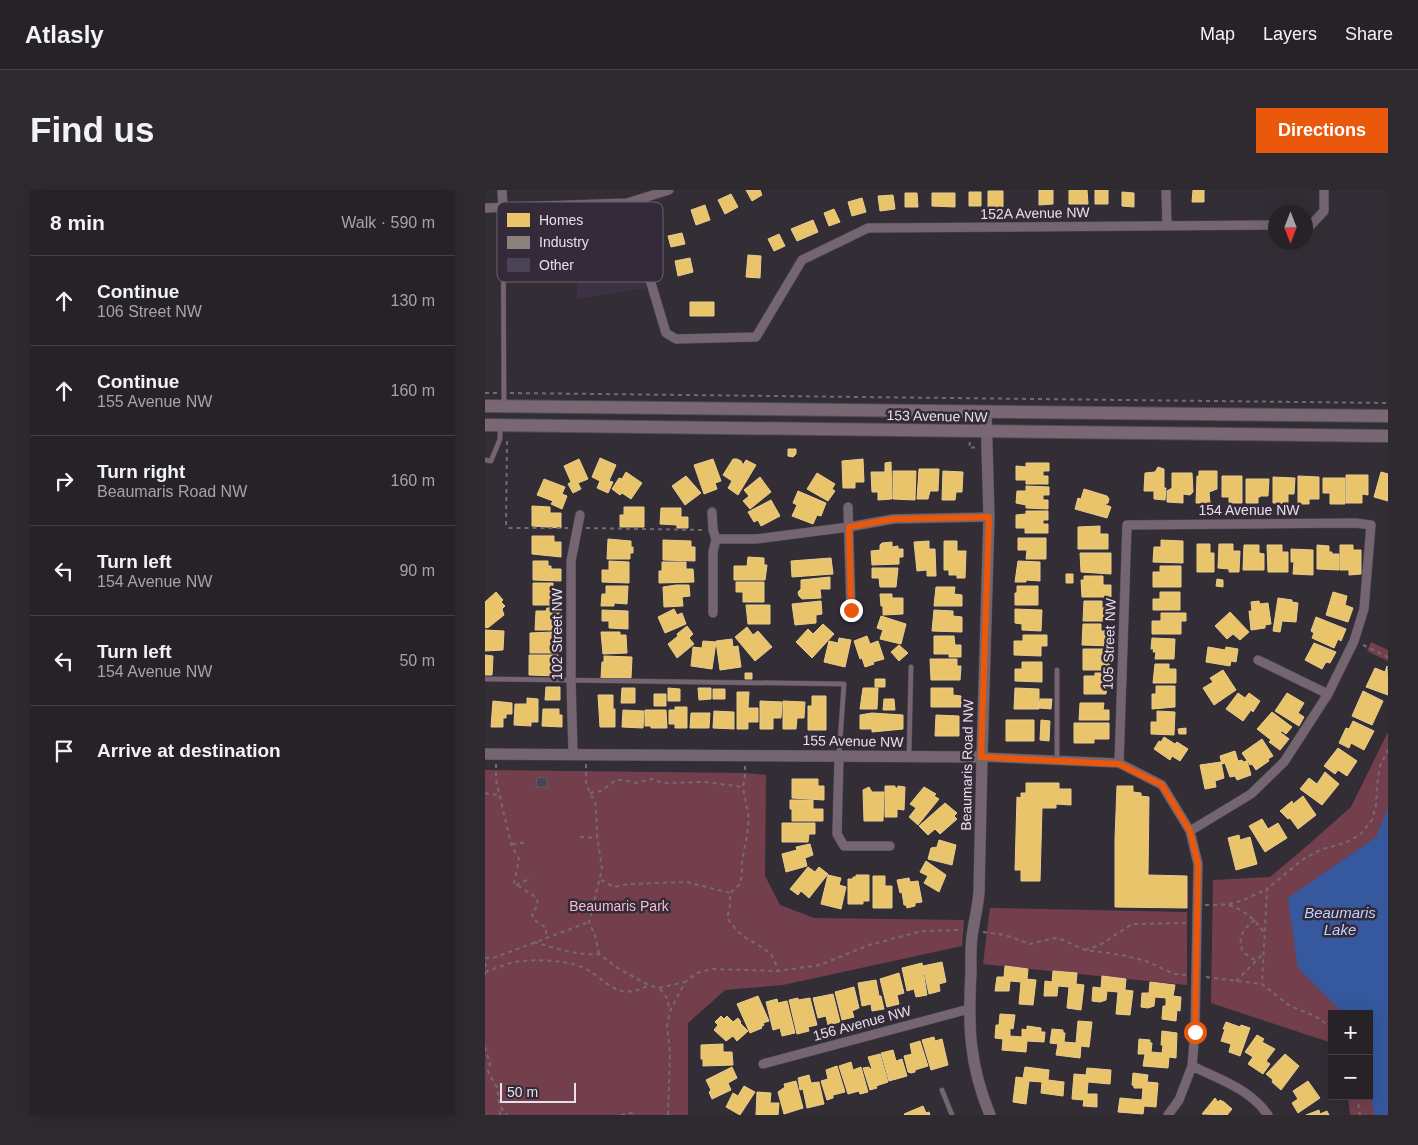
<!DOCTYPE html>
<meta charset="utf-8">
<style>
:root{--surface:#262228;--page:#2e2a30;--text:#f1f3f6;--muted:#a4a4a8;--line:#423f45;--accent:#ea580c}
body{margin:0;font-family:Arial,sans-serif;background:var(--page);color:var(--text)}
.controls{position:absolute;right:15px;bottom:15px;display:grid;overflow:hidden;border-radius:0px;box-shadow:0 5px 20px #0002}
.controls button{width:45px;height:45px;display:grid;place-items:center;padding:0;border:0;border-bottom:1px solid var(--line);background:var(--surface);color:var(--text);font:25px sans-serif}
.compass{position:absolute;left:783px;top:15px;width:45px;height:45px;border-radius:50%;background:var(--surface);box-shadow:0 5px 20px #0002;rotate:180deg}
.scale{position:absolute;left:15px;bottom:12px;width:76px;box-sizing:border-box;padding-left:5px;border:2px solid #e7e0ea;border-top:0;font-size:14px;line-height:18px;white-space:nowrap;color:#e7e0ea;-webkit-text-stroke:4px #342a39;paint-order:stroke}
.stop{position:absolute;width:15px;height:15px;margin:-11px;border:4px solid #ea580c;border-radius:50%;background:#fff}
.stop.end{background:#ea580c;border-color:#fff;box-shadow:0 1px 5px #0008}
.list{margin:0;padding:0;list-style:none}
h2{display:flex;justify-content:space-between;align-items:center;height:65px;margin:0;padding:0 20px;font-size:21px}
h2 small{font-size:16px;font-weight:400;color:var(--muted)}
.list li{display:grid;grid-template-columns:32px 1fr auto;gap:15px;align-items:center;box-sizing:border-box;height:90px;padding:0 20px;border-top:1px solid var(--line)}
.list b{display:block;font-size:19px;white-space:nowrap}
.list p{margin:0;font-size:16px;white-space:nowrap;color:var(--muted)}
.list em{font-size:16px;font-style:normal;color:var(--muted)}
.icon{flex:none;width:28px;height:28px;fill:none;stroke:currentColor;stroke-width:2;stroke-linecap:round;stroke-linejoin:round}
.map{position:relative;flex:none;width:903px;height:925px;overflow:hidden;border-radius:0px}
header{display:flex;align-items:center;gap:30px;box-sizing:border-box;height:70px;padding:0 25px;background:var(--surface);border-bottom:1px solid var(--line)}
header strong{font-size:24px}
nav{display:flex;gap:28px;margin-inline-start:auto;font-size:18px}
.intro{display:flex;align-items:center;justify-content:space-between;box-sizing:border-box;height:120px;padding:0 30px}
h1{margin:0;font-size:35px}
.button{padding:12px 22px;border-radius:0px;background:var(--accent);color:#fff;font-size:18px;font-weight:700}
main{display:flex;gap:30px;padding:0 30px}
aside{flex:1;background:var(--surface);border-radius:0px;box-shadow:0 5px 20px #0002}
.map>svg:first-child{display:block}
.built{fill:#3d3144}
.green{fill:#743f4c}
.water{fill:#35589e}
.homes{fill:#e9c46a;stroke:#e8cc90}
.building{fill:#484356;stroke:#5e5c63}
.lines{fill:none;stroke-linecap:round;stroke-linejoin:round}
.service-casing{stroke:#4f4b52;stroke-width:5.5}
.minor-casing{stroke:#4f4b52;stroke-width:10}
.tertiary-casing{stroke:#4f4b52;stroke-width:12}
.secondary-casing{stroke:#4f4b52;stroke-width:14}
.path{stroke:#746a73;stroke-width:2;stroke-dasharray:4 4;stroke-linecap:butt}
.service{stroke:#746571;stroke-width:4.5}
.minor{stroke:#746571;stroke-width:9}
.tertiary{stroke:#746571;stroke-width:11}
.secondary{stroke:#796774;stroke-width:12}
.route{stroke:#ea580c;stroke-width:6}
.labels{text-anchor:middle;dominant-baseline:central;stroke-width:5;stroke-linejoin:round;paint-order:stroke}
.street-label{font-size:14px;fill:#e7e0ea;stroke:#342a39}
.park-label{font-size:14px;fill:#f5bec8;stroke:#342a39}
.water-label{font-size:15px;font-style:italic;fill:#bcd3fd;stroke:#342a39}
.key{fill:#342a39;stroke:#6a616e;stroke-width:1}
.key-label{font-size:14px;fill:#e7e0ea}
</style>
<header>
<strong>Atlasly</strong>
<nav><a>Map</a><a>Layers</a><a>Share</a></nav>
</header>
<div class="intro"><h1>Find us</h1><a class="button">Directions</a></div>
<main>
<aside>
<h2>8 min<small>Walk · 590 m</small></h2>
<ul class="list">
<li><svg class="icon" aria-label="ahead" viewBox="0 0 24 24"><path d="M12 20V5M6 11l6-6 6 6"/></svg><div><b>Continue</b><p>106 Street NW</p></div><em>130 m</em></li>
<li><svg class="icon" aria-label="ahead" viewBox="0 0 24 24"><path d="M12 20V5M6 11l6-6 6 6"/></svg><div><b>Continue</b><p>155 Avenue NW</p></div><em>160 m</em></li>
<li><svg class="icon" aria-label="right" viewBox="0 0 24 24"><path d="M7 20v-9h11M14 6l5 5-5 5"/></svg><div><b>Turn right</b><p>Beaumaris Road NW</p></div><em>160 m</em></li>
<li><svg class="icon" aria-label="left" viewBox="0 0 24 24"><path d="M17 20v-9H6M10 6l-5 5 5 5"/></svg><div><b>Turn left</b><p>154 Avenue NW</p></div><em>90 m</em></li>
<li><svg class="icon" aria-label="left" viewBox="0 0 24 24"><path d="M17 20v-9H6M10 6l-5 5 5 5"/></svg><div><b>Turn left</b><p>154 Avenue NW</p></div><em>50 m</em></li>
<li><svg class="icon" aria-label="arrive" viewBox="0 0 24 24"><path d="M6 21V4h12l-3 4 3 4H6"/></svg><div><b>Arrive at destination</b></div></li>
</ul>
</aside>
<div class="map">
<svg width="903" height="925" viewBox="0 0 903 925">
<rect width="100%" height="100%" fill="#332e36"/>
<path class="built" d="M140 26 162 98 92 109V28Z"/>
<path class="green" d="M886 452 903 460V471L882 461Z
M903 542V925H865L863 906H884V824H847V853L726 813 728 690 785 687 823 655 866 617Z
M0 580 260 583 281 585 280 686 295 715 329 728 479 730 477 756 298 795 240 800 203 833V925H0Z
M505 718 702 722V795L498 774Z"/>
<path class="water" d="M903 618V925H889L884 892V824H859L813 778 803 708 891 647Z"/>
<path class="homes" d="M261 0H275L277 5 267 11Z
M554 0H568V14L554 15Z
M584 0H602L603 14H584Z
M610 0H623V14H610Z
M708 0H719V12H707Z
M503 1H518V17H503Z
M484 2H496V16H484Z
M637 2 649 3V17L637 16Z
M420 3H432L433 17H420Z
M447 3H470V17L447 16Z
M246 4 253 17 240 24 233 10Z
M408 5 410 19 395 21 393 6Z
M377 8 381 22 367 26 363 12Z
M220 15 225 30 211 35 206 20Z
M349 19 355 32 344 36 339 23Z
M328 30 333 42 312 51 306 39Z
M197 43 200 54 186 57 183 46Z
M294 44 300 56 289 61 283 49Z
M263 65 276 66 275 88 261 87Z
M205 68 208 82 193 86 190 71Z
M205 112H229V126H205Z
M303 259H311V264L308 267 303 266Z
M115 268 131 275 124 291 128 292 123 303 112 298 115 291 107 287Z
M94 269 103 289 93 293 96 299 88 303 83 294 86 292 79 276Z
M228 269 236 291 230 293 232 299 219 304 209 275Z
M248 269H252L256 271 258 275 261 270 271 275 253 305 243 298 247 291 238 285Z
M378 269 379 292H370V298H358L357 271Z
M406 272 407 309 393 310V302H387L386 282H400V273Z
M541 273H564V281H558V286H563V294H541V290H531V276L541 277Z
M673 277 679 279V298H681L680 310 669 309V301H659L660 283 670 282Z
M434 279H454L453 301H445L443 309H432Z
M408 281H431L430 310 408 309Z
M458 281 478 282 477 302H471L470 310H457Z
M714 281H732V299L724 302 725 313H711L712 286H714Z
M141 282 157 293 146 309 137 303 135 305 127 299 134 288 137 289Z
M896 282 903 284V311L889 307Z
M332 283 350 294 347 299 350 301 343 311 322 299Z
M687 283H707L708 302 705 305 698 304V313L682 312V301L687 298Z
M861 285H883V305L877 304V313H861Z
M201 286 216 303 200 315 187 296Z
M737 286H757V313H744V307H737Z
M813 286 834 287V309H824V314H813Z
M275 287 286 302 265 319 258 311 264 306 259 300Z
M788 287 810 288 809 304H803V314L788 313Z
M838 288H860V314H845V303H838Z
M59 289 80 297 77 304 82 306 77 319 66 314 68 311 52 305Z
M761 289H784L783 306H775V307H773V313H761Z
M541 296 564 297V305H558V310H563V319L541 318V315L531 313 532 301H541Z
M599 299 622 306 624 309 623 313 619 314 626 317 622 328 590 319 593 308 596 309Z
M313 301 341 313 336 326 332 325 328 334 307 326 312 315 308 313Z
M286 310 295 326 276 336 273 330 269 332 263 322Z
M47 316 65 317V323H76V338L47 336Z
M139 317H159V337H135V325H139Z
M176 318H196V327H203V338H192V335L175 334Z
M541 321H563V330H558V334H563V343H540V338H531V325L541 324Z
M615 336V344H623V359H593V337Z
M47 346H69V352H76V367L47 364Z
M533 348H561V369H541L542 360H533Z
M123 349 146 351V357H148V363H145V369H122Z
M178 350 206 351V357H210V371L178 370Z
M676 350 698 351V373L668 372 669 357H676Z
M444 351V359H450L451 386H442V380L432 381 429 352Z
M459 351H472V361H481L480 388H472V385H464V380H459Z
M407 352V357L413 356V359H418V367H414V374L387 375 386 361 395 360V355L397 353Z
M712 354H725V363H729V382H712Z
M734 354H748V361H755L754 382H744V379L733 378Z
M759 355H774V363L779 364V380H758Z
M782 355H797V362H803V382H783Z
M832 355 844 356V362H847V364H854V380L832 379Z
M855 355H868V360H876V384L864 385V380H855Z
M806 359 828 360V385L808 384 809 372H806Z
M595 363H626V384L596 382Z
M263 367 279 368V375H282L280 390H249V376H262Z
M346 368 348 384 307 387 306 371Z
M48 371H63V376H66V379H76V391L48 390Z
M124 371 144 372V393L117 392V380H124Z
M533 371 555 372V391L541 390V392H530Z
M177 372H201V379H208L209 392 174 393V381H177Z
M675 376H696V397H668V382H675Z
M387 378H413L411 397H395L394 388H387Z
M581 384H588V393H581Z
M599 386H618V395H626V407H597L596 390H599Z
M345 387V399H335L336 408 317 409 314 406 313 402 316 399V390Z
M732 389 738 390V397L731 396Z
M251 392H279V412H258V402H251Z
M48 393H68V402H76V415H48Z
M191 395H204L205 406 197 407 198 416 179 417 178 397Z
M121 396H143L142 414 129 413V416H116L117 404H121Z
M532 396H553V415H530V403H532Z
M451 397H470L469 404 477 405V416H449Z
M11 402 18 410 16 412 20 416 17 419 19 425 4 437 1 438 0 437V412Z
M675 402H695V420H668V409H675Z
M848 402 862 406 860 415 868 418 863 432 841 425Z
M395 404H407V408H418V424L398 425V416H396Z
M793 408 807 410V412L813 413 811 432 797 431 795 442 788 441Z
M336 411 337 424 331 425V433L310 435 307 414Z
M599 411H617V418H625V431H598Z
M774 411 775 414 783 413 786 434 780 435V438L766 440 764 421H767L766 412Z
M261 415H285V434H263Z
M62 418H75V433H71V440H50L51 421H61Z
M189 419 192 425 197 423 201 434 180 443 173 427Z
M530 419 557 420 556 441 537 440V434L530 433Z
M117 420 143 421V439L124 438V431H117Z
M449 420 468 421V426L477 427V442L447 441Z
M745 422 764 442 755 450 748 444 742 449 730 436Z
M676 423H701V431H696V444H667V431H676Z
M396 426 421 434 416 454 395 449 398 440 392 438Z
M831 427 861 439 856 451 853 449 849 458 827 448 829 443 826 441Z
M338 434 349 444 327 468 311 452 323 439 328 444Z
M598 434H616V441H627L626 456 597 455Z
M202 436 208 444 204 448 209 454 192 468 183 454 193 446 192 444Z
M262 437 268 445 273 441 287 457 270 471 250 447Z
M0 440 19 441 18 460 0 461Z
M67 442V449H75V463H45V443Z
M116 442H135V445H141L142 463 118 464Z
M538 445H562V456H556V466L529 465V451H538Z
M382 446 385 454 393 451 399 469 388 472 389 474 380 477 377 468 375 469 369 451Z
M449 446H469L470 455H476V467H464V464H449Z
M354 448 366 450 360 477 339 472 344 451 353 453Z
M667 448 690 449 689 469H670L671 462H668L669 459H666Z
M247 449 248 457 253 456 256 477 235 480 231 451Z
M218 451 231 452 227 479 206 476 208 457 217 458Z
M829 453 851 462 845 473 841 472 837 479 820 470Z
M414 455 423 463 414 471 406 462Z
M723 457 740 460 741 457 753 459 751 472 746 471 745 476 721 472Z
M598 459H618V465H625V480H598Z
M0 465 8 466 7 485H0Z
M44 465H73L74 486 44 485Z
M119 466 147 467 146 488H116L117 472H119Z
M445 469H472V476H476L475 490H446Z
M537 472H557V492L530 491V479H537Z
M670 474H684V479H691V493H668Z
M902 476 903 505 881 497 890 478 900 482Z
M738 480 751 500 729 515 718 498 728 492 725 488Z
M260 483H267V489H260Z
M610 483H625V497H622L621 504H599V486H610Z
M390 489H400V497H390Z
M671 496H690V517L667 519V504H671Z
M61 497H75V510H60Z
M137 498H150V513H136Z
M183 498 195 499V511H183Z
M213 498H226V509L214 510Z
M378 498H393L392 519H375Z
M446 498H468V505L476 506V517H446Z
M530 498 554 499V519H529Z
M228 499H240V509H228Z
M878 501 898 511 887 535 867 526Z
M252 502H264L263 518H273V532H263V539H252Z
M753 503 760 508 764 503 775 511 768 522 766 520 758 531 741 519Z
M802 503 819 513 813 523 819 527 814 536 790 521Z
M169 504H181V516H169Z
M113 505H128V519H130V537H115Z
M327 506H341V540H323V516H327Z
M42 508 53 509V532H46V536L29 535 30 514H42Z
M399 509H409L410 520H398Z
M555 509H567L566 519 554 518Z
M8 511 27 513V524H21V528H18V537H6Z
M275 511 297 512 296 528H288V539H275Z
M298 511 320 512 319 528H312L311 539H298Z
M595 513H619L618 520H624V530H594Z
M190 517H202V538H190V534H184V520H190Z
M58 519H74V525H77V537L57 536Z
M138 520 159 521 158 538 137 537Z
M160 520H181L182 538H166V536H160Z
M229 521 249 522V539L228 538Z
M672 521 690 522 689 545 666 544V532H672Z
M787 522 807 537 801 544 797 541 795 542 804 549 795 560 784 552 786 550 772 539Z
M206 523H225L224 538H205Z
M387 523 418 525V539L387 542V539H375V525Z
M451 525 474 526V546H450Z
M521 530H549V551H521Z
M556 530 565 531 564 551 555 550Z
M868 531 889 541 879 560 866 553 864 558 854 553 861 538 864 539Z
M589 533H624V549H609V553H589Z
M701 538V544H694L693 539Z
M679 547 690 554 692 552 703 559 695 571 687 566 685 570 669 559 674 551 676 552Z
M777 549 788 566 783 569 784 571 771 580 767 574 765 575 757 563Z
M853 558 872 571 862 586 853 580 850 584 839 576Z
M750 561 753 571 757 570 758 572 762 571 766 585 752 590 750 586 745 587 740 573 737 574 735 566Z
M736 572 739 588 730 591 731 597 720 599 715 575Z
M840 582 854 594 837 615 815 599 824 588 832 594Z
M307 589H333V596H339V610L307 608Z
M541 593H574V599H586V615L571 614V618H557L555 691H536V680H530L532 607 536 608V603H541Z
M400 596H410V598H413V596L420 597 419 620 412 619V627H400Z
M632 596H648V602L656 603V606L664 607 663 685 702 686V718L630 717V649Z
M384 597 387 602H399L398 631H379L378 600Z
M439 597 451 604 449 606 454 609 433 635 424 627 431 618 425 614Z
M818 606 831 625 813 639 805 628 803 629 795 621 807 611 808 614Z
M305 610H328V619H338V631H307V619H305Z
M460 613 472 623 469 626 472 629 455 644 450 639 443 645 434 636Z
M777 629 783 639 793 633 802 648 780 662 764 636Z
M297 633H330V644H324L323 652H297Z
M754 645 755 650 765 647 772 674 751 680 743 648Z
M454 650 471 655 467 675 443 669 446 658 452 657Z
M325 654 328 665 320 668 322 676 301 682 297 664 312 660 311 657Z
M441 671 461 685 454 702 439 693 443 686 435 682Z
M323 677 330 682 334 677 343 684 324 708 316 701 313 705 305 699Z
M343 685 356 688 354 695 361 697 356 719 336 714Z
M371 685H384V711H378V714H363V689H368V687H371Z
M388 686H400V696H407V718H388Z
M424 688 425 692 433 691 437 712 430 713V716L422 718 421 715H419L417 702 415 703 412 690Z
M457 772 461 792 454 794 455 801 444 804 438 776Z
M437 773 442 805 431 807 429 799 422 801 417 778Z
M520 776 543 779 542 789 551 790 548 815 534 814 536 792 525 791 524 801H510L512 787H519Z
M568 781 592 783 591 794 599 795 596 820 582 818 584 797 573 796 572 806H559L560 791 567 792Z
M414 783 419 803 412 805 414 814 402 817 395 789Z
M617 786 641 789 640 800 648 801 645 825 631 824 633 802 622 801 621 810 615 812 607 811 608 797 616 798Z
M391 790 394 806H396L399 819 387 821 386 814 377 816 373 793Z
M665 792 690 795 688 806 696 807 695 821 692 820 691 831 677 829 678 816H681V808L670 807 669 816 663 818 656 817 657 803H664Z
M369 797 374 818 367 821 369 827 357 830 350 802Z
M348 804 355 832 343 835 341 826 333 828 328 808Z
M273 806 284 831 278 833 279 835 276 837 277 838 265 843 252 814Z
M313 808V810L325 808 332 835 323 837 324 841 312 844 304 810Z
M292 809 293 813 302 811 310 843 297 846 295 838 288 840 281 812Z
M515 824 530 825 528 839 525 838V846L537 847V839L542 840V836L556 838V842H560L559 852 542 851 541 862 517 860 518 849 510 848 511 835H514Z
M236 826 239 829 242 826 248 832 253 828 256 832 255 833 263 841 252 851 248 846 241 851 229 840 233 835 230 832Z
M593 831 607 832 604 857 596 856 595 868 571 865 573 854 565 853 567 839 578 840V843H580L579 852 591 853Z
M741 832 755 837 756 835 765 838 755 866 744 862 746 854 736 851 740 839H738Z
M677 841 692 843 691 868 684 867 683 878 658 876 660 864H653L654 849 665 850V853H667L666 862 677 863 678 855H676Z
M772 845 779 849 777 852 790 859 781 871 785 874 778 884 763 874 768 867 760 862Z
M449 847 450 851 457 849 463 875 446 880 437 850Z
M435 851 443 876 430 880V882L426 883 423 882 419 866 427 864 425 854Z
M238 854V862H247L248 875 218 876V869H216V855Z
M408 860 411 871 417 869 422 886 404 891 396 863Z
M395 864 403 892 391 896 392 898 385 900 378 878 384 877 385 879H387L383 867Z
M800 864 814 876 796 900 787 892 788 890 781 884Z
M366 872 368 880 376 877 383 902 375 904 374 901 363 904 354 876Z
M352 876 360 902 348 905V908L342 910 336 891 343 889 341 880Z
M247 877 252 888 243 893 246 900 227 909 224 902 226 900 221 890Z
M540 877 564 880 563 890 579 892 578 906 556 903 557 892 544 891 541 914 528 912 531 887 538 888Z
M602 878 626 880 625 894 603 892 602 904H612V917L598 916 599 910 587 909 589 884 601 885Z
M648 883 663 885 662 892 673 893 671 917 659 916 658 924 633 922 635 908 657 910 658 898H649V896L647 895Z
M324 885 326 893 334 892 339 914 322 918 318 899 315 900 313 888Z
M311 891 318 918 299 924 293 902 300 897 299 894Z
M823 891 835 908 813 923 807 913 813 909 808 901Z
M259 896 270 902 255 925 241 917 248 903 253 906Z
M272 902 286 903 285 913H294L293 925H271Z
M730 908 733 912 735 910 739 912 747 919 742 925 717 924Z
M438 916 441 923 444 922 445 925H420L419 924Z
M834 920 835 924 842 921 844 925H821Z"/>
<path class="building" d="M52 587 62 588V597H51Z"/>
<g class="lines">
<g class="service-casing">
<path id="service" d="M18 18 19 215
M0 270 6 271 15 249V237
M572 480V571
M0 489 359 494 354 565
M424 566 426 477
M457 900 467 925"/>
</g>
<g class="minor-casing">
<path id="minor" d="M17 0 18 18
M681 0 682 36
M142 13 181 143 191 149 271 147 317 70 383 38 791 35
M0 18 142 13 184 0
M821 35H826L839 21V0
M363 317 366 420
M227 322 228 340 231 349
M228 423V362L231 349H271L364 337 408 329 504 327
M773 470 843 504
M88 564 86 489V371L95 325
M354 567 352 644 359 656H405
M497 567 634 573 677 595 705 641 713 674 710 842 707 876 694 910 683 925
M634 573 642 335 870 333 886 335 879 419 869 451 843 504 799 572 766 604 705 641
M278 874 484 819
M707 876C734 889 765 899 783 925"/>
</g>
<g class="tertiary-casing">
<path id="tertiary" d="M501 222 504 327 497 567 494 702C493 716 490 727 488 740 485 754 486 768 486 782 483 836 484 874 505 925
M0 564 497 567"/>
</g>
<g class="secondary-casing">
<path id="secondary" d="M0 216 903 226
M0 235 903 246"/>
</g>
<path class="path" d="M0 203H13
M25 203 903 213
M22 251 21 334 23 338H83
M485 252 484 258 491 257
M101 338 218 340
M878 455 903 467
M11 574V590L26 654 34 669 29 693 52 708 53 715 47 723 48 729 61 738V747
M101 574V594L111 615 112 645 117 679 104 732 110 745 114 764
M260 576V586L258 597 264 629 262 645 257 671V684L255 694 245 703V715L242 728C247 734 252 741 258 746 275 758 287 757 293 781
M0 603 7 605 14 604
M105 603 116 601 131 590H138L151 593 167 589 178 593 220 592 258 597
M95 647 112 648
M27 654 42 652
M116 690 129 697 144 694 202 692 245 703
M31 695 46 688
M720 715C749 715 756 712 782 699
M744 715C760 721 770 729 780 744
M770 730C758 739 752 747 758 762L771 771
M498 742 520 745 545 754 570 748 578 750 600 760 637 765 661 771 689 784 701 785
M49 752C70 758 92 766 114 764L134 779 164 795 174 798 200 792
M600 760 615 755 647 734 703 733
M0 768 11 767 104 732
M0 782C10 779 20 774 30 772 45 769 76 770 91 775 121 784 128 815 164 795
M0 785 1 768
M721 787 777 794
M751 791 778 764
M175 799 182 808 185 821
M847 838 830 826 805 816 777 794 782 699 817 670 837 659 860 653 876 644 887 630 891 615 892 595 895 576 903 560
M0 857 5 874 3 881 5 886 12 897 14 912 17 919 22 925
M872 906 875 925
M14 925 17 919
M136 925 146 923 151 925
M183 925 185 862 182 836 185 821 200 792 212 783 226 779 293 781 335 775 384 755 437 741 478 740"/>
<use href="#service" class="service"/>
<use href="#minor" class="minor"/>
<use href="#tertiary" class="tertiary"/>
<use href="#secondary" class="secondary"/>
</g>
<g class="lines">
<path class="route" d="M366 420 364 337 408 329 504 327 496 567 634 574 677 595 705 641 713 674 710 842"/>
</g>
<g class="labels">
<g class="street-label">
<text transform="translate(550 23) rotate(-1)">152A Avenue NW</text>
<text transform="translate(452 226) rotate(1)">153 Avenue NW</text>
<text x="764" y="320">154 Avenue NW</text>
<text transform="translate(72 444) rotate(-90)">102 Street NW</text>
<text transform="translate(624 454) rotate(-88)">105 Street NW</text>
<text transform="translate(368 551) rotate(1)">155 Avenue NW</text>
<text transform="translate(482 575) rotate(-89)">Beaumaris Road NW</text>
<text transform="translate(377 833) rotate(-15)">156 Avenue NW</text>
</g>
<g class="park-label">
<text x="134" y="716">Beaumaris Park</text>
</g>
<g class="water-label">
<text x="855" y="722">Beaumaris<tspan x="855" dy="17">Lake</tspan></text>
</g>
</g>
<rect x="12" y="12" width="166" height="80" rx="8" class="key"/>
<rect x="22" y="23" width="23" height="14" fill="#e9c46a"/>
<rect x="22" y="46" width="23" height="13" fill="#8a817c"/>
<rect x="22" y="68" width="23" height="14" fill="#484356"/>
<g class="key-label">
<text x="54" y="35">Homes</text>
<text x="54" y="57">Industry</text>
<text x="54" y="80">Other</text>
</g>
</svg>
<div class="controls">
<button>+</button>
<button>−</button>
</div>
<svg class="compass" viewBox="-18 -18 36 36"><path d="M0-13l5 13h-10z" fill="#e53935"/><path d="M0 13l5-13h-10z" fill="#a4a4a8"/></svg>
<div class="scale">50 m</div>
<div class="stop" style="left:710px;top:842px"></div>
<div class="stop end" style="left:366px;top:420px"></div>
</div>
</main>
